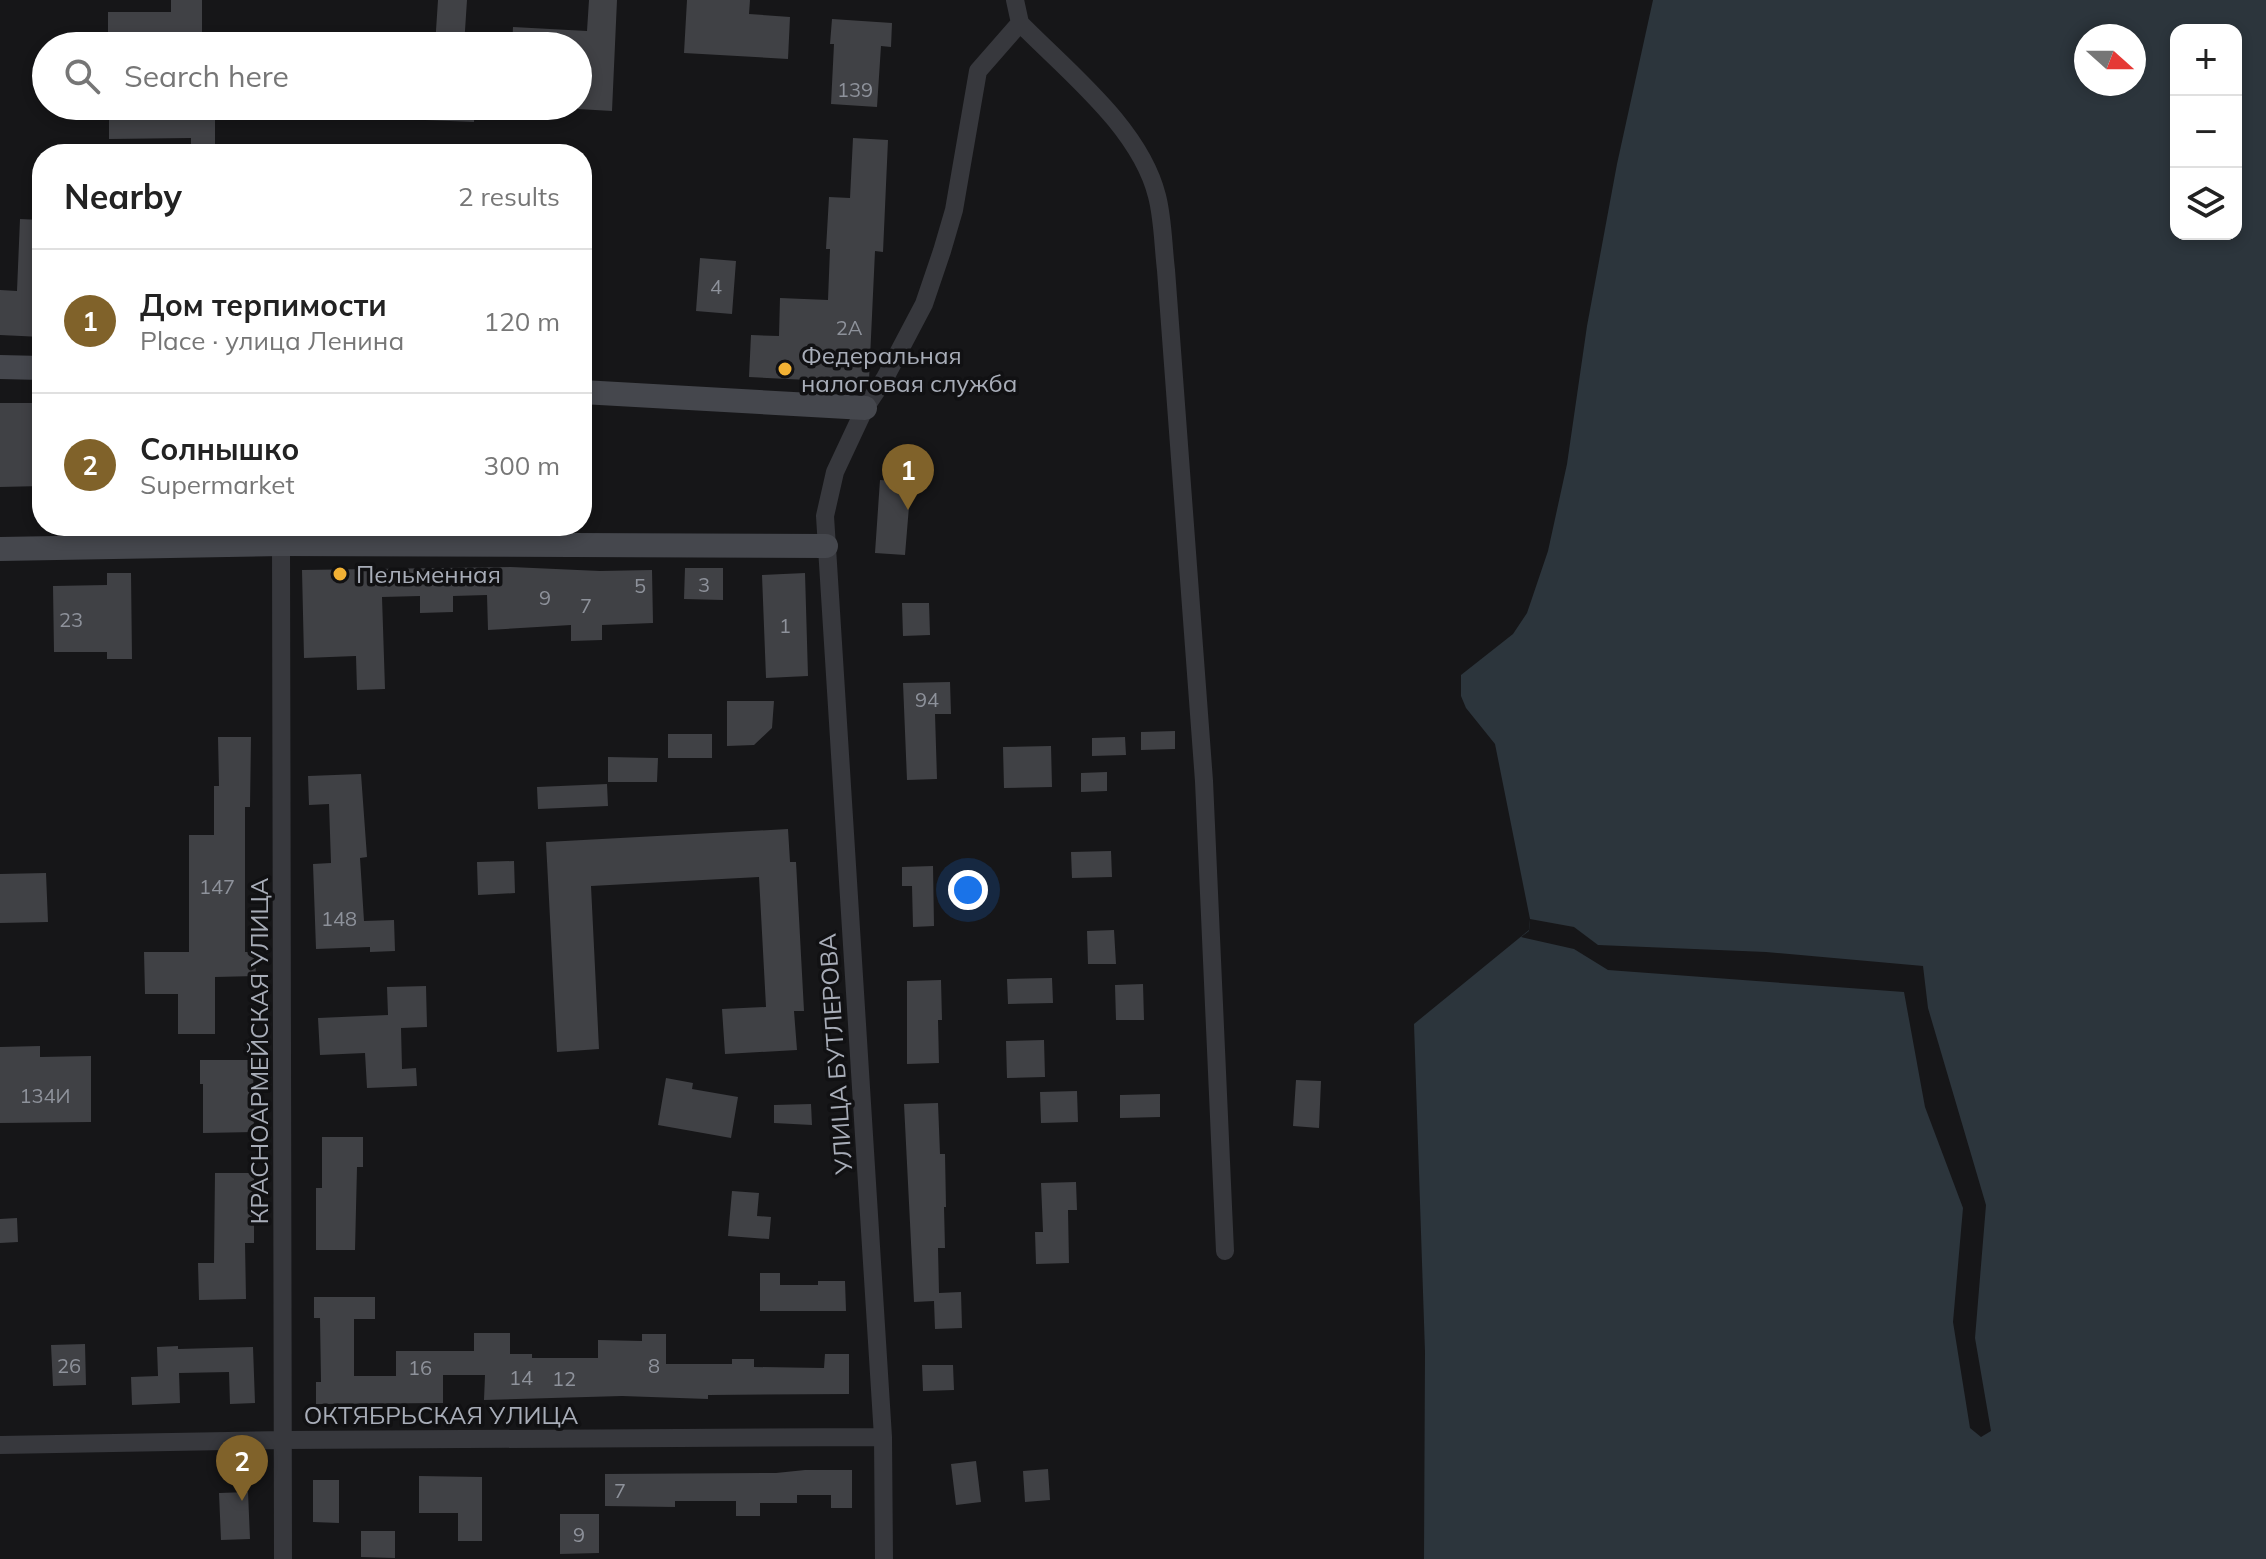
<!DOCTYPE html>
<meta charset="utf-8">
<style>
:root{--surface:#fff;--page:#f2f2f2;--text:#222;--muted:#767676;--line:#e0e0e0;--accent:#80622a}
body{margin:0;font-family:Mulish,sans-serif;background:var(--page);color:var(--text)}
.controls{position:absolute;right:24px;top:24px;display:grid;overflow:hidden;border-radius:16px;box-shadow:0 4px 12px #0003}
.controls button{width:72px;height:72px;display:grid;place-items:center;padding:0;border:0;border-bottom:2px solid var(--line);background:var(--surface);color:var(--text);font:40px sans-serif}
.compass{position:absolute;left:2074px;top:24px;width:72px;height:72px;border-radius:50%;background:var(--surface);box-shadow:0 4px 12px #0003;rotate:111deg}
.you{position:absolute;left:968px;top:890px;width:28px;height:28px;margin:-20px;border:6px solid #fff;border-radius:50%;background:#1a73e8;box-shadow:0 0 0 12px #1a73e833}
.badge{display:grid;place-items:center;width:52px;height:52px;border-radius:50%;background:var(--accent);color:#fff;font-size:26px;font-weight:700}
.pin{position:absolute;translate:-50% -66px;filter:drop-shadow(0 2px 4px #0008)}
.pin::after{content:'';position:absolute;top:42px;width:28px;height:24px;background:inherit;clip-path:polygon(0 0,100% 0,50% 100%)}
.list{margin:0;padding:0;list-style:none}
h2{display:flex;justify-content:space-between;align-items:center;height:104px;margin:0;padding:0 32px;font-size:34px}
h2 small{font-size:26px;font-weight:400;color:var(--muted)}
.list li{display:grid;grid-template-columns:52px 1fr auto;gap:24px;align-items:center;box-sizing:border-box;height:144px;padding:0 32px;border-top:2px solid var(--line)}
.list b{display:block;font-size:30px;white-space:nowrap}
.list p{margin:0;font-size:26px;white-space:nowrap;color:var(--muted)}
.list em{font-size:26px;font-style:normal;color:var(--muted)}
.icon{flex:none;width:44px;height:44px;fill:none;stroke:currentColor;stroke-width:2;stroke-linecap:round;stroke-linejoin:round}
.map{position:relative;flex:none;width:2266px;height:1559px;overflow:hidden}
.search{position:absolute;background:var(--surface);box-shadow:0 4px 12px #0003;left:32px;top:32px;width:560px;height:88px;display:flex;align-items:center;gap:20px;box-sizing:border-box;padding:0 28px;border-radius:44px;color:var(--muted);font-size:30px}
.panel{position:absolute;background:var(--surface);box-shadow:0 4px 12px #0003;left:32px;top:144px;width:560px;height:392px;border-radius:32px}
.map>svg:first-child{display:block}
.water{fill:#2c353c;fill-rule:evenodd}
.pier{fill:#161618}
.building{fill:#404145}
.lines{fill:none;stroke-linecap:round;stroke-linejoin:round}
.street{stroke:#37383d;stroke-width:18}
.secondary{stroke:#45474d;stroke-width:24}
.poi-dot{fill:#f2b134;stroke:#111113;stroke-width:3}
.labels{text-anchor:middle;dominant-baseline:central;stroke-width:7;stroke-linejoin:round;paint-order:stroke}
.number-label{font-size:20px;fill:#8e929b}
.poi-label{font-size:24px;fill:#a8adb8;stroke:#111113;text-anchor:start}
.street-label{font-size:24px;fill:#a8adb8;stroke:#111113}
</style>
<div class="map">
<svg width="2266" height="1559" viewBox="0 0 2266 1559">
<rect width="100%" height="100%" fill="#161618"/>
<path class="water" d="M1653 0H2266V1559H1424L1425 1352 1414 1024 1529 930 1530 919 1495 744 1466 708 1461 696V675L1513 634 1527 613 1548 551 1567 464 1587 326 1617 164ZM2176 30H2236V234H2176ZM2086 36H2134V84H2086Z"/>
<path class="pier" d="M1530 919 1574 927 1598 945 1766 952 1923 966 1928 1008 1986 1205 1975 1338 1991 1431 1981 1437 1970 1428 1953 1322 1963 1208 1925 1107 1904 992 1608 970 1574 949 1521 937 1529 931Z"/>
<path class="building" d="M171 0H202V37H139V41L108 40V12H171Z
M438 0H467L464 46H435Z
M589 0H617L612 111 578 109V46H512L513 27 587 31Z
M687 0H750L749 14 790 17 788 59 684 53Z
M832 19 892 23 891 47 881 46 877 107 831 104 834 44H830Z
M109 106H165V113H215V154H191V138L109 139Z
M426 106H475L474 122 425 120Z
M853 138 888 140 883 252 875 251 869 380 868 383 749 377 751 335 779 336 780 298 828 300 830 249H826L829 197 850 198Z
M20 219 42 220V337L0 335V290L17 291Z
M700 258 736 261 732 314 696 311Z
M0 403H42V486L0 487Z
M880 480 911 482 905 555 875 553Z
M511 567 600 571 652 570 653 623 602 625V640L571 641V625L488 630 487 595 453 596V612L420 613V596L382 597 385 689 357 690 356 656 304 658 302 570Z
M685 568H723V600L684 599Z
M107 573H131L132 659H107V652H54L53 586 107 585Z
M805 573 808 676 766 678 762 575Z
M902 603H929L930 635 903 636Z
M950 682 951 714H935L937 779 907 780 903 683Z
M727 701H774L772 728 754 745 727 746Z
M1175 731V749L1141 750V732Z
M668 734H712V758H668Z
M218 737H251L250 807H245V952H255L256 976 215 977V1034H178V994H145L144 952H189V835H214V786H219Z
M1125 737 1126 755 1092 756V738Z
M1051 746 1052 787 1004 788 1003 747Z
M608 757 658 758 657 782H608Z
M1107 772V791L1081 792V773Z
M361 774 367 857 360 858 364 921 394 920 395 951 370 952V947L316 949 313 864 331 863 329 804 309 805 308 776Z
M607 784 608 806 538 809 537 787Z
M788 829 790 862H796L804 1011H794L797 1050 725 1054 722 1009 766 1007 759 877 591 886 599 1049 557 1052 546 842Z
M1111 851 1112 877 1072 878 1071 852Z
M514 861 515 893 478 895 477 862Z
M933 866 934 926 913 927 912 886H902V867Z
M46 873 48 922 0 923V874Z
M1114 930 1116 964H1088L1087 931Z
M1052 978 1053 1003 1008 1004 1007 979Z
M941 980 942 1020H938L939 1063 907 1064V981Z
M1143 984 1144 1020H1116L1115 985Z
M426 986 427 1027 401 1028 402 1069 416 1068 417 1086 367 1088 365 1053 320 1055 318 1018 388 1015 387 987Z
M1044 1040 1045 1077 1007 1078 1006 1041Z
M40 1046V1057L91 1056V1122L0 1123V1047Z
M200 1060H253L254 1132 203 1133V1084H200Z
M666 1078 693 1083 692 1089 738 1097 731 1138 658 1125Z
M1296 1080 1321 1081 1319 1128 1293 1126Z
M1077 1091 1078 1122 1041 1123 1040 1092Z
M1160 1094V1117L1120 1118V1095Z
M938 1103 940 1154H945L946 1207H944L945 1248H938L939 1293 961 1292 962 1328 935 1329 934 1301 914 1302 904 1104Z
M811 1104 812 1125 774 1123V1105Z
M322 1137H363V1167H357L355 1250H316V1188H322Z
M215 1173H254V1243H245L246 1299 199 1300 198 1263H214Z
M1076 1182 1077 1210H1068L1069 1263 1036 1264 1035 1232H1043L1041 1183Z
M732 1191 759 1193 757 1216 771 1217 769 1239 728 1236Z
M17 1218 18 1242 0 1243V1219Z
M760 1273H780V1285H818V1281H845L846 1311H760Z
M314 1297H375V1319H354V1376H396V1351H474V1333H510V1354H532V1358H598V1340L642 1341V1334H666V1364H732V1359H754V1367L824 1368 825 1354H849V1394L708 1395V1399L622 1396 484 1400 485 1375H443V1403L316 1404V1382H321L320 1318H314Z
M85 1344 86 1385 53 1386 51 1345Z
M178 1346V1349L253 1347 255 1403 230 1404 229 1372 179 1373 180 1403 132 1405 131 1377 158 1376 157 1347Z
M922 1365H953L954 1390 923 1391Z
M976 1461 981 1502 956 1505 951 1464Z
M1048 1469 1050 1500 1025 1502 1023 1471Z
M805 1470H852V1508H831V1495H797V1503H760V1516H736V1501H675V1507L605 1506V1474L776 1473Z
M419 1476 482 1477V1541H458V1513H419Z
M313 1480H339V1523L313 1522Z
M248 1492 250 1539 221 1540 219 1493Z
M560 1514H599V1553L560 1554Z
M361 1531H395V1558L361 1557Z"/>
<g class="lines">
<path class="street" d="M1020 23C1068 72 1140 128 1157 196 1163 219 1163 245 1166 270L1204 781 1225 1251
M281 544 283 1559
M0 1445 284 1440 883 1437
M884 1559 883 1437 825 516 835 472 865 408 885 378 924 304 942 251 954 210 978 71 1020 23 1015 0"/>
<path class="secondary" d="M0 367 42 368
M582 392 865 408
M0 549 281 544 826 546"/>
</g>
<g class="poi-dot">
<circle cx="785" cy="369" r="8"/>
<circle cx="340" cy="574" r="8"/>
</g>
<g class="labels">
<g class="number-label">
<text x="855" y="89">139</text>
<text x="716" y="286">4</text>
<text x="849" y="327">2А</text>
<text x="704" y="584">3</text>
<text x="640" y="585">5</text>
<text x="545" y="597">9</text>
<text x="586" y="605">7</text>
<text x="71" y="619">23</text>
<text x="785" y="625">1</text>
<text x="927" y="699">94</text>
<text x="217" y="886">147</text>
<text x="339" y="918">148</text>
<text x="45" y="1095">134И</text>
<text x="69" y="1365">26</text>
<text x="654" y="1365">8</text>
<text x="420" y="1367">16</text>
<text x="521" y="1377">14</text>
<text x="564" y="1378">12</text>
<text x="620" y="1490">7</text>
<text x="579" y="1534">9</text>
</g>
<g class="poi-label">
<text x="801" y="355">Федеральная<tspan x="801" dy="28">налоговая служба</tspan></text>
<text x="356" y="574">Пельменная</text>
</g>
<g class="street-label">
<text transform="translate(259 1051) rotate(-90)">КРАСНОАРМЕЙСКАЯ УЛИЦА</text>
<text transform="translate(835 1054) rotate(-94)">УЛИЦА БУТЛЕРОВА</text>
<text x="441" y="1415">ОКТЯБРЬСКАЯ УЛИЦА</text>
</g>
</g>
</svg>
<div class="controls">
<button>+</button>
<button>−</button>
<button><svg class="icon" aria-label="layers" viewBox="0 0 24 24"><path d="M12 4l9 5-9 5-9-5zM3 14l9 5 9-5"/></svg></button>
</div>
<svg class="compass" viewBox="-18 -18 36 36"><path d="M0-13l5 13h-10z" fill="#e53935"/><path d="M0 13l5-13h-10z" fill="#767676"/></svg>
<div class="you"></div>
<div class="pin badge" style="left:908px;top:510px">1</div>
<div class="pin badge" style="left:242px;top:1501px">2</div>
<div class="search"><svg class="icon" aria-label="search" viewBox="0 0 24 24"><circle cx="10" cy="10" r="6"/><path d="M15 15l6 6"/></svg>Search here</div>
<section class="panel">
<h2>Nearby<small>2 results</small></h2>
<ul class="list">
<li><span class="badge">1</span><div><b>Дом терпимости</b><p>Place · улица Ленина</p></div><em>120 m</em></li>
<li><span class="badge">2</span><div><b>Солнышко</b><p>Supermarket</p></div><em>300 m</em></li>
</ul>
</section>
</div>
